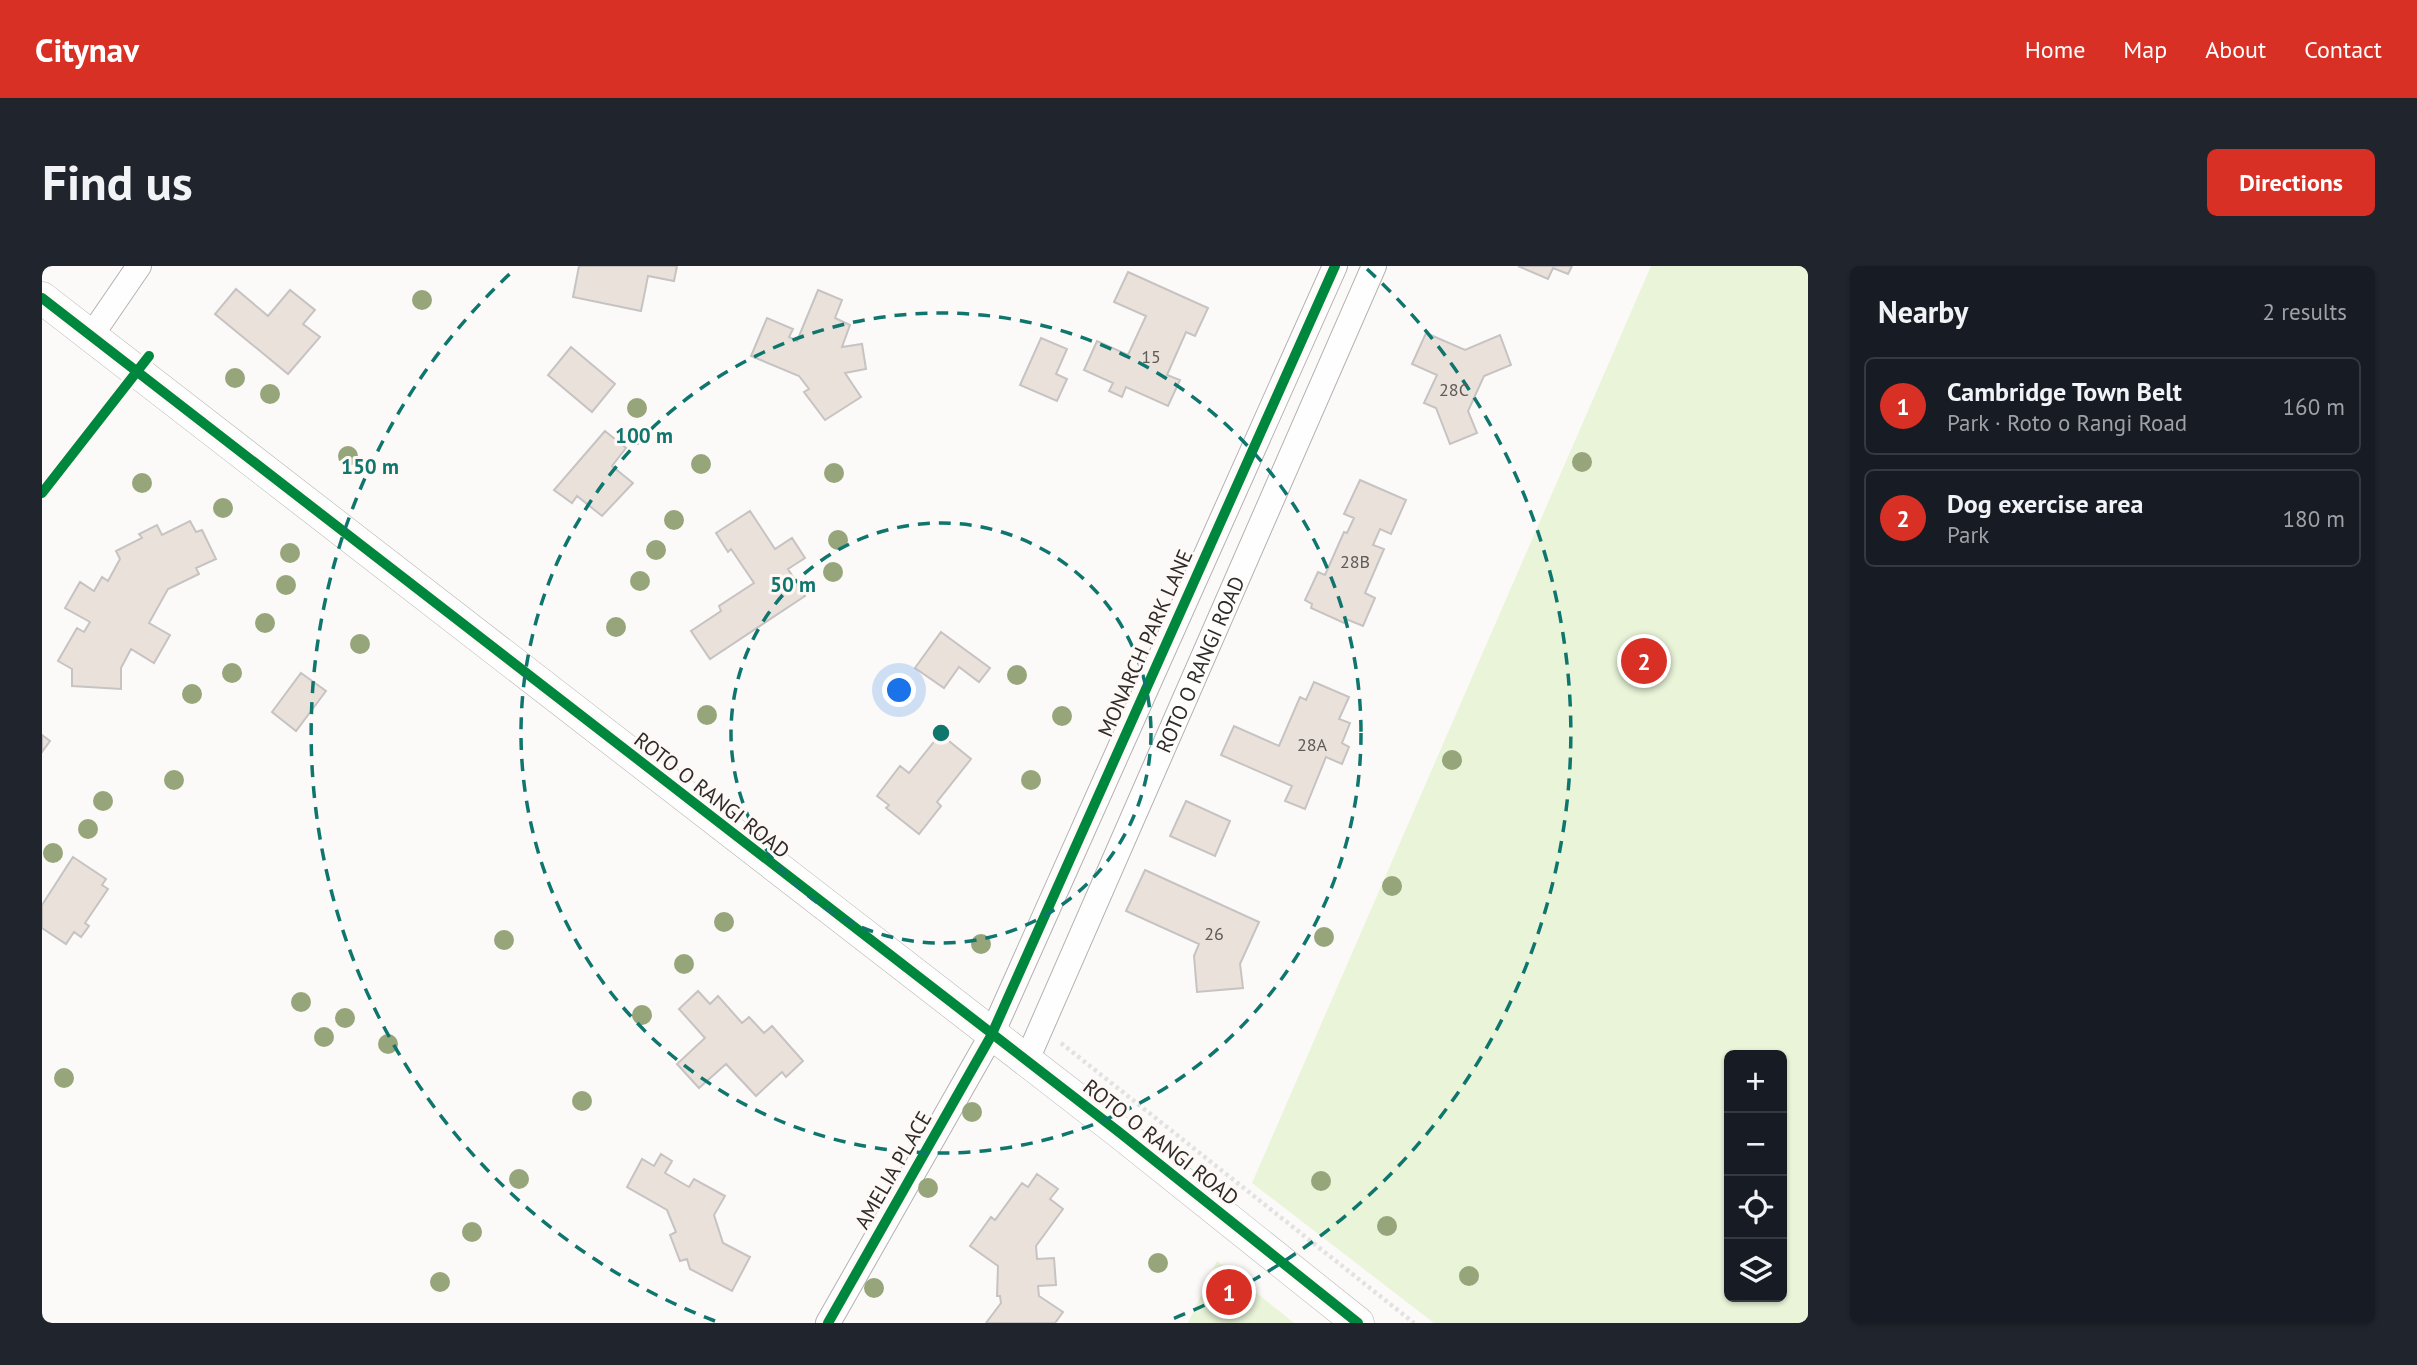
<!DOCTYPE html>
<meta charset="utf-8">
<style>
:root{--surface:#171b24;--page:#20242c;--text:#f1f3f6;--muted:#9ea1a6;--line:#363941;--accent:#d93025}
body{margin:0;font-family:"PT Sans",sans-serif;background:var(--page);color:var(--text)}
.controls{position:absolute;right:21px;bottom:21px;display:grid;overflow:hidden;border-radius:10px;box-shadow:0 2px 5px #0004}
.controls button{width:63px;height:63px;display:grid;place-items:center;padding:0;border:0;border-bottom:2px solid var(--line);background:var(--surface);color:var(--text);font:35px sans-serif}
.you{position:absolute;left:858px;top:425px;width:24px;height:24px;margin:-18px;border:5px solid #fff;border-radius:50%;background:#1a73e8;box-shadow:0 0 0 10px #1a73e833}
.badge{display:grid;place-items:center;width:46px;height:46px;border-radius:50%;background:var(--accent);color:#fff;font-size:23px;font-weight:700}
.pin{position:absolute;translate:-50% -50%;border:4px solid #fff;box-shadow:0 2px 7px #0006}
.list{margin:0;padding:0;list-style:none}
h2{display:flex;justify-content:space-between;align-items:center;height:91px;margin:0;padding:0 28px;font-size:30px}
h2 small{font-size:23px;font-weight:400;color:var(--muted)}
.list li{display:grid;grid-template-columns:46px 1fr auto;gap:21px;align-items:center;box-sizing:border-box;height:98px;margin:0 14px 14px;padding:0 14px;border:2px solid var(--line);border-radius:10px}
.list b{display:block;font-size:26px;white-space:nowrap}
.list p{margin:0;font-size:23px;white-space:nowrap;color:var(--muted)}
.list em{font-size:23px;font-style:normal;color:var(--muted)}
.icon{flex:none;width:38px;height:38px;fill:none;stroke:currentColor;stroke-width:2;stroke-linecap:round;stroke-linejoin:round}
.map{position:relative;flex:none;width:1766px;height:1057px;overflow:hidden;border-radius:10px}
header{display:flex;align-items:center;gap:42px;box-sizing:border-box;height:98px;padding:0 35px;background:var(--accent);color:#fff}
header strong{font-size:33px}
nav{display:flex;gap:38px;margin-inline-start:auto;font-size:24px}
.intro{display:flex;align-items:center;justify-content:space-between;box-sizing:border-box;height:168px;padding:0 42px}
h1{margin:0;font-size:49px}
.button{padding:18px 32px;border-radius:10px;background:var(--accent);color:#fff;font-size:24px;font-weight:700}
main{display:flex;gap:42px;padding:0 42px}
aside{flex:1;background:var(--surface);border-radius:10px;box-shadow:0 2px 5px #0004}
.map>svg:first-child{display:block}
.green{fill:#e9f4d8;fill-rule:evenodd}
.building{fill:#eae1db;stroke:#c6c3c2;stroke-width:2}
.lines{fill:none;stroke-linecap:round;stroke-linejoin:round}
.minor-casing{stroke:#b4b2b0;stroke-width:26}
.tertiary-casing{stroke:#b4b2b0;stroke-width:33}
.path{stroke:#e3e2e2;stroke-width:4.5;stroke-dasharray:3.5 3.5;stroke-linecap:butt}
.minor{stroke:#fffefe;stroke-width:24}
.tertiary{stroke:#fffefe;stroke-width:32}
.cycleway-casing{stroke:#fef9f6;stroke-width:15}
.cycleway{stroke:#00873e;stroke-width:10}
.tree{fill:#97a57a}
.ring{fill:none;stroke:#0f766e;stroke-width:3.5;stroke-dasharray:12 9}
.labels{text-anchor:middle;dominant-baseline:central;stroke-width:6;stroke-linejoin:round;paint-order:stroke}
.number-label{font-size:18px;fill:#5f5a56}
.street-label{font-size:21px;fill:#2f2b29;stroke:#fef9f6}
.centre{fill:#0f766e;stroke:#fef9f6;stroke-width:3.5}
.ring-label{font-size:21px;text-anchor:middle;font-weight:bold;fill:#0f766e;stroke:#fef9f6;stroke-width:6;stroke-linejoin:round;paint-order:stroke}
</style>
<header>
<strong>Citynav</strong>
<nav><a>Home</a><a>Map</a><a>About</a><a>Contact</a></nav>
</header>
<div class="intro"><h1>Find us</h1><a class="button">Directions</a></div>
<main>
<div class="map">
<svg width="1766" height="1057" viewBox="0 0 1766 1057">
<rect width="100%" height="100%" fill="#fcfaf8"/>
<path class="green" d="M1609 0H1766V1057H1392L1210 917ZM1740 789V1031H1687V789Z
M1175 995 1252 1057H1146Z"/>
<path class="building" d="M537 0H635L632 15 606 10 599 45 531 31Z
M1476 0H1530L1526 8 1511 2 1506 13Z
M1086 6 1166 42 1153 70 1144 66 1125 109 1138 114 1126 140 1084 121 1080 131 1067 125 1071 117 1042 104 1055 75 1086 89 1104 50 1072 36Z
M194 23 226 50 248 24 273 44 261 58 278 71 246 108 173 48Z
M776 24 800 34 793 52 808 59 800 81 820 78 824 103 803 107 819 131 783 154 762 126 767 123 757 110 709 90 725 52 751 63 747 71 755 75Z
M1384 67 1423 84 1458 69 1469 99 1442 110 1426 145 1435 167 1408 178 1394 142 1382 137 1395 109 1370 98Z
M999 72 1025 83 1014 108 1025 113 1015 135 978 119Z
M529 81 573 118 550 146 506 109Z
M563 165 584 182 570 200 591 217 560 250 535 230 530 237 512 224Z
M1318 214 1364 234 1349 268 1338 263 1331 279 1342 283 1323 327 1333 332 1321 360 1304 353 1302 357 1269 342 1270 338 1263 334 1276 306 1283 309 1302 266 1305 267 1312 252 1302 248Z
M708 245 733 283 750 272 763 292 746 303 763 330 668 393 649 365 679 345 677 340 712 317 689 283 686 286 674 267Z
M148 255 154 266 160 264 174 293 154 302 157 308 126 323 107 357 128 369 112 397 89 383 79 402V423L30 420V403L16 395 35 362 42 366 48 356 23 342 38 316 52 325 60 311 66 315 78 293 74 285 100 272 97 268 115 259 120 269Z
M899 366 948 402 937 416 917 401 902 422 873 402Z
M259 407 284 425 254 465 230 446Z
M1272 416 1307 431 1297 453 1308 457 1300 477 1307 481 1300 498 1284 491 1263 543 1243 535 1250 520 1179 489 1192 460 1237 480 1258 431 1264 434Z
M0 469 8 475 0 486Z
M902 471 929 493 895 536 899 540 877 568 844 542 847 539 835 530 858 500 867 507 895 472 898 475Z
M1144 535 1188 555 1173 590 1128 570Z
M31 591 64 613 60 619 66 623 43 657 47 660 39 671 32 666 24 678 0 662V639Z
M1103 604 1217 656 1198 698 1201 722 1155 726 1152 690 1157 678 1084 645Z
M656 725 668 738 676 730 700 757 707 751 722 767 730 760 761 795 744 811 740 806 714 830 684 798 657 822 635 798 663 772 637 743Z
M619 888 630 895 623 907 647 921 652 913 683 930 672 949 681 977 708 991 690 1025 648 1003 645 993 638 995 628 969 634 966 625 944 585 921 600 893 612 900Z
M995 908 1016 923 1008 933 1021 943 994 980 995 993 1012 992 1014 1019 996 1020 997 1030 1021 1046 1013 1057H944L959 1037 958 1030H955L956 1000 928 980 949 951 953 954 980 917 986 921Z"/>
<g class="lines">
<g class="minor-casing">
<g id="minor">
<path d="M49 70 97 0"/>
<path id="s1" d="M984 796 1332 0"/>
<path d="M786 1057 949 770 1293 0"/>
</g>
</g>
<g class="tertiary-casing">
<path id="tertiary" d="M0 32 1077 866 1316 1057"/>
</g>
<path class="path" d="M1019 777 1372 1057"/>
<use href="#minor" class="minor"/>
<use href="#tertiary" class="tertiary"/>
<g class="cycleway-casing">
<path id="cycleway" d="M0 32 1077 866 1316 1057
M0 227 107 90
M786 1057 949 770 1293 0"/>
</g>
<use href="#cycleway" class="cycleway"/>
</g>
<g class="tree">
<circle cx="380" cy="34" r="10"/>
<circle cx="193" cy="112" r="10"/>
<circle cx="228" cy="128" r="10"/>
<circle cx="595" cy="142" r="10"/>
<circle cx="306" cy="190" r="10"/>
<circle cx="1540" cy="196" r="10"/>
<circle cx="659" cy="198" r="10"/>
<circle cx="792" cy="207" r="10"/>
<circle cx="100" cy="217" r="10"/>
<circle cx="181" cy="242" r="10"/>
<circle cx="632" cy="254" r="10"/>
<circle cx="796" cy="274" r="10"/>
<circle cx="614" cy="284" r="10"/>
<circle cx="248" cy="287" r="10"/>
<circle cx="791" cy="306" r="10"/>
<circle cx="598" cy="315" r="10"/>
<circle cx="244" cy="319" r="10"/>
<circle cx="223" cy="357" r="10"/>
<circle cx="574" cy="361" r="10"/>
<circle cx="318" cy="378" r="10"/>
<circle cx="190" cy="407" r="10"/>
<circle cx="975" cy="409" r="10"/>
<circle cx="150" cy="428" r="10"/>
<circle cx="665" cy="449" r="10"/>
<circle cx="1020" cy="450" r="10"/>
<circle cx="1410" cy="494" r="10"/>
<circle cx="132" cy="514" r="10"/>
<circle cx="989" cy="514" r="10"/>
<circle cx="61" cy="535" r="10"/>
<circle cx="46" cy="563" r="10"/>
<circle cx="11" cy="587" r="10"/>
<circle cx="1350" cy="620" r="10"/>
<circle cx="682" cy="656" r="10"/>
<circle cx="1282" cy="671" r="10"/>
<circle cx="462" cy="674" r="10"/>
<circle cx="939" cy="678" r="10"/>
<circle cx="642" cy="698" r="10"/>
<circle cx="259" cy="736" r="10"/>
<circle cx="600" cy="749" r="10"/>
<circle cx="303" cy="752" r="10"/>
<circle cx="282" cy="771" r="10"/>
<circle cx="346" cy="778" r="10"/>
<circle cx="22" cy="812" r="10"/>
<circle cx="540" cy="835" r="10"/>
<circle cx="930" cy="846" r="10"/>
<circle cx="477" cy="913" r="10"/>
<circle cx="1279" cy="915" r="10"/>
<circle cx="886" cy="922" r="10"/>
<circle cx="1345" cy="960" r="10"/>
<circle cx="430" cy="966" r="10"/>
<circle cx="1116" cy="997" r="10"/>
<circle cx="1427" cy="1010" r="10"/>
<circle cx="398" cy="1016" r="10"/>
<circle cx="832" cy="1022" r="10"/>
</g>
<g class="ring">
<circle cx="899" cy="467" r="210"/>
<circle cx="899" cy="467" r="420"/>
<path d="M673 1055A630 630 0 0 1 473 3M1325 3A630 630 0 0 1 1125 1055"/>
</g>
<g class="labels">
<g class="number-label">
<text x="1109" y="90">15</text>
<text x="1412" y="123">28C</text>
<text x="1313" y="295">28B</text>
<text x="1270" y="478">28A</text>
<text x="1172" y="667">26</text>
</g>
<g class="street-label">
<text transform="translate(1103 377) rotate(-66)">MONARCH PARK LANE</text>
<text stroke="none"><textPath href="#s1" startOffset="434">ROTO O RANGI ROAD</textPath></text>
<text transform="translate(670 529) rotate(38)">ROTO O RANGI ROAD</text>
<text transform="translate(1119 876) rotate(38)">ROTO O RANGI ROAD</text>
<text transform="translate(851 904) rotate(-60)">AMELIA PLACE</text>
</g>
</g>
<circle cx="899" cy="467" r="10" class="centre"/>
<g class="ring-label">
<text x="602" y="177">100 m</text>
<text x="328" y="208">150 m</text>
<text x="751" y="326">50 m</text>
</g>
</svg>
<div class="controls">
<button>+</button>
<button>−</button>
<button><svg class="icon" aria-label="locate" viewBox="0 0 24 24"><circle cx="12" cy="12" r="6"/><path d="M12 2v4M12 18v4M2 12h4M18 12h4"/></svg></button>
<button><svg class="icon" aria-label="layers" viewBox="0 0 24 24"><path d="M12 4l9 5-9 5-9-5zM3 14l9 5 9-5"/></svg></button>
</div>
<div class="you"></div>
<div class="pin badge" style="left:1187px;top:1026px">1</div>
<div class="pin badge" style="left:1602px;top:395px">2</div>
</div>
<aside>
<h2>Nearby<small>2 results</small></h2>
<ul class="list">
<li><span class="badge">1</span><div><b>Cambridge Town Belt</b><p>Park · Roto o Rangi Road</p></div><em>160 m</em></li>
<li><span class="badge">2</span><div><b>Dog exercise area</b><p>Park</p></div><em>180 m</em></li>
</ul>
</aside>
</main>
